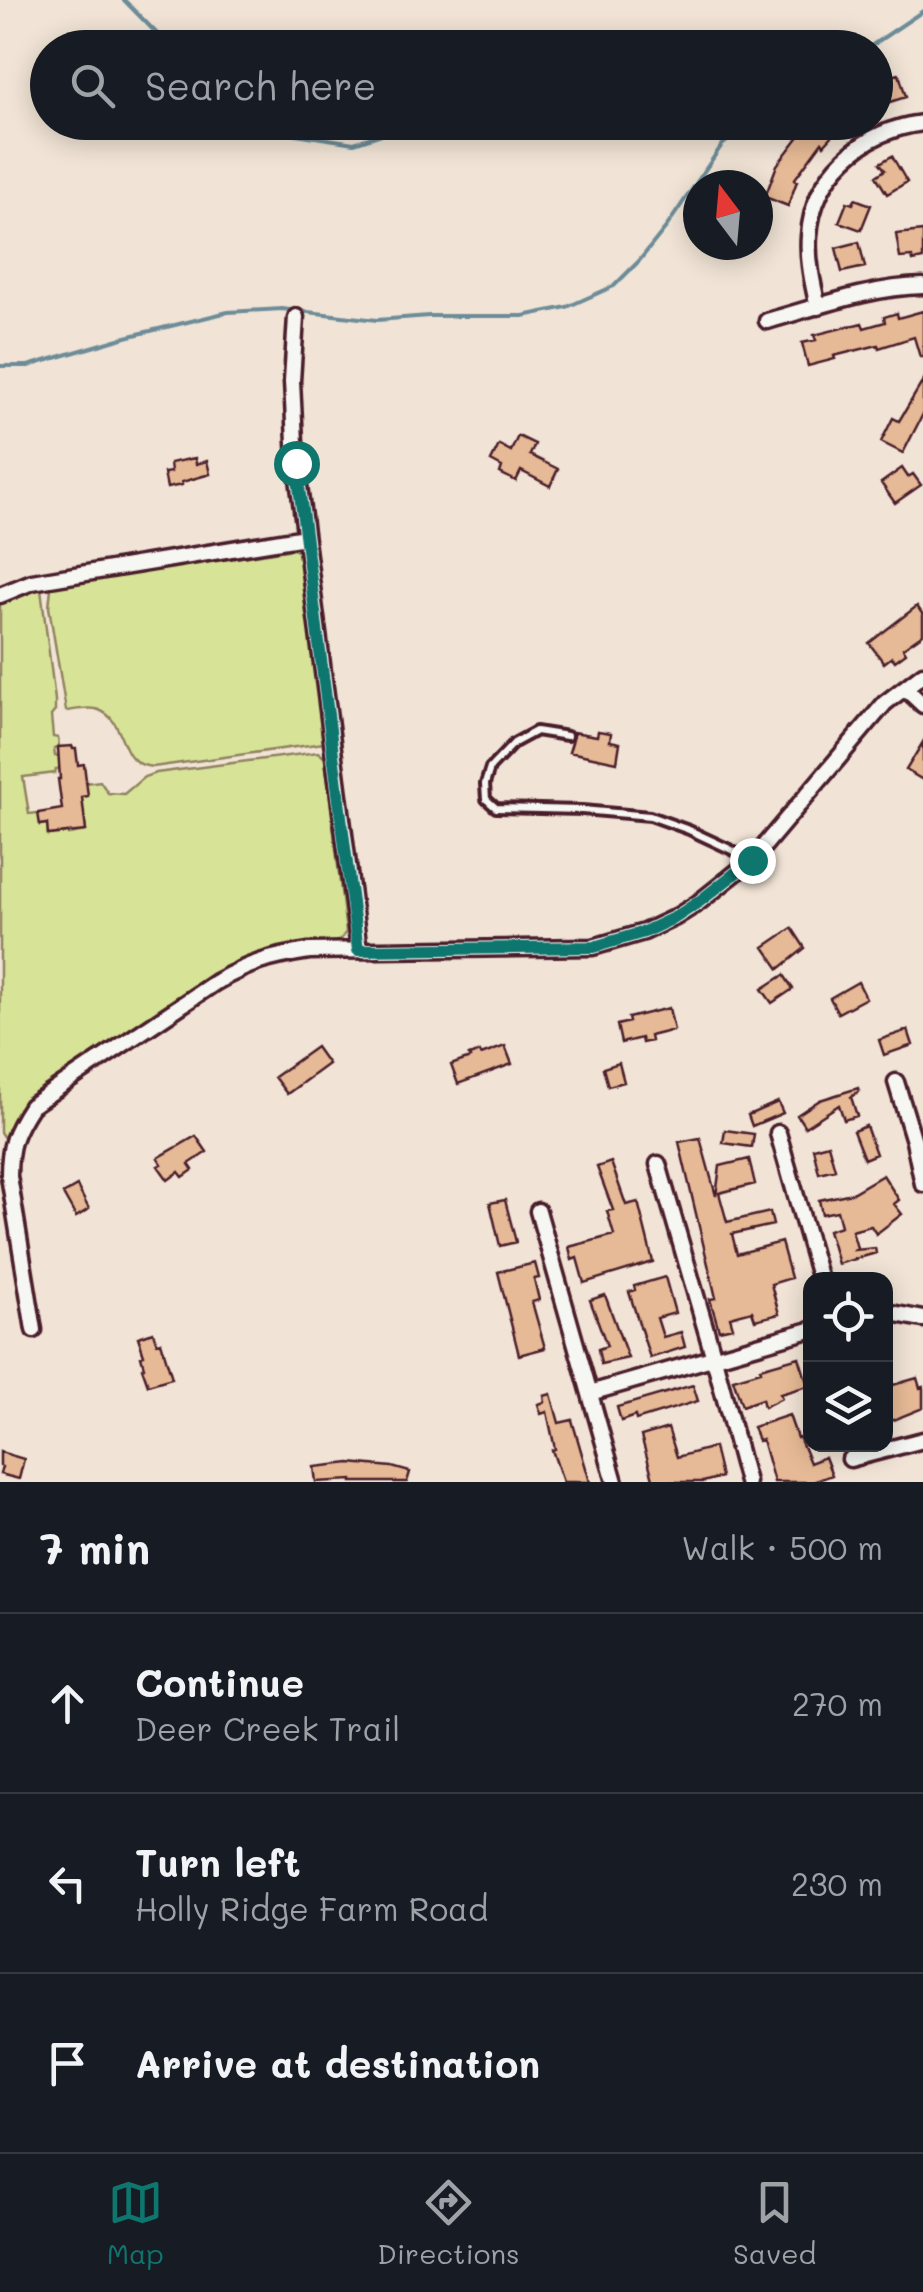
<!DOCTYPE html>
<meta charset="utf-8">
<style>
:root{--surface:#171b24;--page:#20242c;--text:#f1f3f6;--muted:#9ea1a6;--line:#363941;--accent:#0f766e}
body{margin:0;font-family:Mali,sans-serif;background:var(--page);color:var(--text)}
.controls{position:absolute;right:30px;bottom:30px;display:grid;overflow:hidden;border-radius:20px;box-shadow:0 5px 25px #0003}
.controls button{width:90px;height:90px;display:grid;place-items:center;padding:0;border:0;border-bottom:2px solid var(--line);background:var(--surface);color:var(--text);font:50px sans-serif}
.compass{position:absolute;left:683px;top:170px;width:90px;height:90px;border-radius:50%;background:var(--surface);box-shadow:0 5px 25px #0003;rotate:344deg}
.stop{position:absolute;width:30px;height:30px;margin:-22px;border:8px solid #0f766e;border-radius:50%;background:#fff}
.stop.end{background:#0f766e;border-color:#fff;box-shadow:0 2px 10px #0008}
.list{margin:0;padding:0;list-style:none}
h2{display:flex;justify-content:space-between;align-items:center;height:130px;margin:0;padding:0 40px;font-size:42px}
h2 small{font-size:32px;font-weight:400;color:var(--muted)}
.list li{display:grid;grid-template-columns:65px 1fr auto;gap:30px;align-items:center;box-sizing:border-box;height:180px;padding:0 40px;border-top:2px solid var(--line)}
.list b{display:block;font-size:38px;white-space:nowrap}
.list p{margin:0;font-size:32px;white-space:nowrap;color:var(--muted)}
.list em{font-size:32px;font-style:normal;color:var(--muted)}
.icon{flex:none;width:55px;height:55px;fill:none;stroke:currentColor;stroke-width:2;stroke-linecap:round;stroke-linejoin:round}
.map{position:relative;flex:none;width:923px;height:1482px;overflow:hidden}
.search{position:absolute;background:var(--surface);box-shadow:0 5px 25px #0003;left:30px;right:30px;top:30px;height:110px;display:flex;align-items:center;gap:25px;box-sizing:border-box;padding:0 35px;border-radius:55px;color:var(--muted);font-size:38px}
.sheet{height:670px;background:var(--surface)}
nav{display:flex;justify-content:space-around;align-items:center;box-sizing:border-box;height:140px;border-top:2px solid var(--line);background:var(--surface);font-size:28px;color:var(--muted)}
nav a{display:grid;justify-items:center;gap:5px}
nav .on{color:var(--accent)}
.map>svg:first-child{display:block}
.green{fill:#d7e497;stroke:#908261;stroke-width:2.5}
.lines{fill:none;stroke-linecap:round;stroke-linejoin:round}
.stream{stroke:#6d8c98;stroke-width:4}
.building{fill:#e6ba96;stroke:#4a1f2b;stroke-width:2.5}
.lane-casing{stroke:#4a1f2b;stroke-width:14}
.street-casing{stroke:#4a1f2b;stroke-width:21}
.lane{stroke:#f6f6f2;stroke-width:6}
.street{stroke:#f6f6f2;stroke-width:14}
.route{stroke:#0f766e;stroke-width:12}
</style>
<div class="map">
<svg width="923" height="1482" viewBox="0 0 923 1482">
<rect width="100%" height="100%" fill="#f1e4d6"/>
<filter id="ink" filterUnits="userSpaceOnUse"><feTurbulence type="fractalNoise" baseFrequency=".01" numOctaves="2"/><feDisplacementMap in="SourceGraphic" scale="20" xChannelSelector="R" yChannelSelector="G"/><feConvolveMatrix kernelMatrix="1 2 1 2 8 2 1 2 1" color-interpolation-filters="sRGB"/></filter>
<g filter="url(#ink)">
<path class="green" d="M293 549 298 551 302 562 324 743 153 767C116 765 129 722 99 710 90 706 75 710 66 711L49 607 51 588 57 585Z
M41 589 55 700V711L51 716 53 737 58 738 59 747 54 749 55 756 60 755 61 768 56 769 55 773 23 777 29 814 38 813 47 824 48 835 67 831 68 834 86 831 83 808 79 797 86 783 100 781 108 793 124 794 144 777 156 773 318 752 325 758 346 932 341 939 331 944 292 946 258 955 227 969 41 1093 18 1112 4 1138 0 1132V598Z"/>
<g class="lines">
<path class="stream" d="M124 0 171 48
M868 48 923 11
M261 122 283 132 354 143 418 122
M699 122 716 125 737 132
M0 366H28L126 337 228 312 282 309 377 320 429 316H523L567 307 614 286 639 261 667 226 722 145 751 122"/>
</g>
<path class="building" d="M899 74 906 97 881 105 876 80Z
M810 122H845L824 145 822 142 794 180 797 181 788 206 765 197 777 165Z
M892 156 907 182 887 194 876 176 885 170 880 163Z
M855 199 871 205 861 230 839 222 847 202 853 204Z
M923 231V259L913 261 912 257 900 258 896 234Z
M859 242 865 267 842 272 836 248Z
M923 311V357H920L914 337 879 348 878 345 834 356 835 359 808 366 802 343 816 340 814 335 862 323 864 328 885 322 884 317 897 313 898 318Z
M923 381V414L903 453 881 442 893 418 899 421Z
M518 436 535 444 530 455 558 469 550 486 521 471 516 481 500 473 502 467 491 461 499 445 511 451Z
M195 458 196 464 207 461 210 474 182 482V485L167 488 164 473 171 472 170 463Z
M902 468 908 477 913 474 921 485 895 503 881 483Z
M917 606 923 615V634L903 648 906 653 895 661 892 657 884 663 869 643Z
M598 731 611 733 610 741 620 743 617 762 569 752 574 736 573 732 597 736Z
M923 742V780L906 770Z
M72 746 73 749H76L78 765 84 764 88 796 82 797 86 831 48 835 47 824 40 825 38 813 62 809 58 779H60L58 747Z
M792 928 805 948 779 969 764 947Z
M784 975 793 989 772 1003 762 989Z
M858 982 866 998 838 1013 830 998Z
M669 1008 674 1030 650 1036 651 1041 642 1043 641 1038 621 1043 617 1025 629 1022 628 1018Z
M908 1030 913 1045 884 1055 879 1040Z
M505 1046 512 1064 458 1084 451 1065 470 1058 469 1056 480 1052 481 1055Z
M316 1047 328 1064 287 1094 274 1077Z
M619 1063 624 1082 608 1086 603 1068Z
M858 1088 859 1091 851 1097 857 1116 844 1120 839 1105 805 1127 797 1115 820 1100Z
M778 1102 783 1113 752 1126 748 1115Z
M866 1126 876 1154 864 1159 853 1131Z
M725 1130 754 1134 752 1147 723 1143Z
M196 1136 207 1152 189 1164 193 1170 183 1177 179 1172 168 1180 158 1166 162 1164 158 1158Z
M700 1138 716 1196 720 1166 749 1159 755 1184 719 1193 727 1222 770 1212 773 1225 732 1234 737 1254 781 1242 791 1278 771 1284 779 1314 755 1320 752 1311 730 1317 733 1327 719 1330 710 1299 716 1298 679 1142Z
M828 1144 835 1169 819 1173 813 1148Z
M611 1162 626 1205 638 1202 653 1262 584 1283 577 1258 572 1260 569 1247 614 1235 607 1211 613 1210 597 1167Z
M883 1175 899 1200 894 1204 902 1214 876 1234 871 1226 852 1231 857 1248 855 1250 875 1248 876 1253 838 1264 828 1230 841 1226 837 1211 822 1214 819 1200 852 1193Z
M77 1186 89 1209 76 1217 63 1194Z
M505 1200 516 1242 500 1246 490 1203Z
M535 1263 539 1278 534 1279 539 1300 532 1302 545 1348 519 1355 498 1272Z
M665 1277 675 1313 657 1318 663 1337 681 1332 685 1347 650 1358 629 1292 635 1290 634 1286Z
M605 1295 628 1358 601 1364 598 1349 607 1346 590 1300Z
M153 1332 157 1343 161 1342 172 1378 148 1385 142 1368 144 1367 141 1356 144 1355 138 1337Z
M799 1357 808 1386 780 1394 782 1398 764 1407 762 1399 742 1406 733 1379 761 1371 760 1368Z
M917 1378 920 1388 923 1387V1408L886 1423V1387Z
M693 1385 698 1401 636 1420 635 1416 621 1421 617 1407Z
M551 1394 559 1423 572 1420 590 1482H563L552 1450 555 1449 547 1412 541 1414 538 1404 545 1402 544 1396Z
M789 1415 797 1438 799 1437 810 1463 825 1457 832 1475 813 1482H774L762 1440 758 1441 753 1427Z
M668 1428 677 1457 714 1447 721 1477 703 1482H654L641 1436Z
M0 1452 24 1459 19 1479 0 1474 2 1467 0 1466Z
M350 1463 392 1467 410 1472 407 1482H352V1480L316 1482 314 1467Z"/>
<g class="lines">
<g class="lane-casing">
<path id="lane" d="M567 736 536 731 514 743 490 768 485 784 486 799 496 808 582 810 650 816 689 830 751 859"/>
</g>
<g class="street-casing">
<path id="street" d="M818 307C813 285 807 259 809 236 813 174 863 130 923 123
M296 317 292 381 296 463 359 950
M767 321C818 307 870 287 923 286
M0 595 32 582 305 537
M905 688 923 705
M896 1082 914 1141 923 1184
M778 1133 820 1280
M658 1164 714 1358 747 1482
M538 1211 615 1482
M886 1312 923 1319
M34 1330 9 1176C9 1145 14 1132 31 1106L216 982C250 963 270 957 309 951L593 947 644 932 676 917 698 903 752 860 885 703 923 674
M590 1393 810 1330
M850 1459 923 1440"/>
</g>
<use href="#lane" class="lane"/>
<use href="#street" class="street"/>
</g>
</g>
<g class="lines" filter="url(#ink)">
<path class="route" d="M296 463 358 950 594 947 644 932 676 917 700 901 752 860"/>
</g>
</svg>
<div class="controls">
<button><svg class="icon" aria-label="locate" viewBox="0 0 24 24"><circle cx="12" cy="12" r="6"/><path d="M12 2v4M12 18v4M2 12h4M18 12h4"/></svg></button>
<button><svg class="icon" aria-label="layers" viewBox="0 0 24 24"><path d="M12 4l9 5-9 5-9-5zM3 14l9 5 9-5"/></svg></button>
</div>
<svg class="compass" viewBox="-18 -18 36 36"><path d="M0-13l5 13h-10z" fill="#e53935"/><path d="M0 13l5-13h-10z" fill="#9ea1a6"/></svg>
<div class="stop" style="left:296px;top:463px"></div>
<div class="stop end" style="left:752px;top:860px"></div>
<div class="search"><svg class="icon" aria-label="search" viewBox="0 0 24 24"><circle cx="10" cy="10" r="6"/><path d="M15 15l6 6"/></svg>Search here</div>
</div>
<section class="sheet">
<h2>7 min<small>Walk · 500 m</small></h2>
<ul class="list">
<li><svg class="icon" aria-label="ahead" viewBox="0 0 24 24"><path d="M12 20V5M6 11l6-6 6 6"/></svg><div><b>Continue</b><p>Deer Creek Trail</p></div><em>270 m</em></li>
<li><svg class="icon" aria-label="left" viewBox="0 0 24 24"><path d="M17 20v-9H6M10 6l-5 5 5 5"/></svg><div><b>Turn left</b><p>Holly Ridge Farm Road</p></div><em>230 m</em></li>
<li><svg class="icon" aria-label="arrive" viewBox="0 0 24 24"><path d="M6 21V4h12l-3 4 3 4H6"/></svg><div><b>Arrive at destination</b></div></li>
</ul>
</section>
<nav>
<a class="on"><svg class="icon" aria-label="map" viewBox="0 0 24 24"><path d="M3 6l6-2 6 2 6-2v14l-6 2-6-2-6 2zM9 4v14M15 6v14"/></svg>Map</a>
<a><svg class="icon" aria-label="directions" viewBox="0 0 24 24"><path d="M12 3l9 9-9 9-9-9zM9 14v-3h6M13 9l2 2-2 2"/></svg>Directions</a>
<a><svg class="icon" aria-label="saved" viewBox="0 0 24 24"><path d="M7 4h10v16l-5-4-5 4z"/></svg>Saved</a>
</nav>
